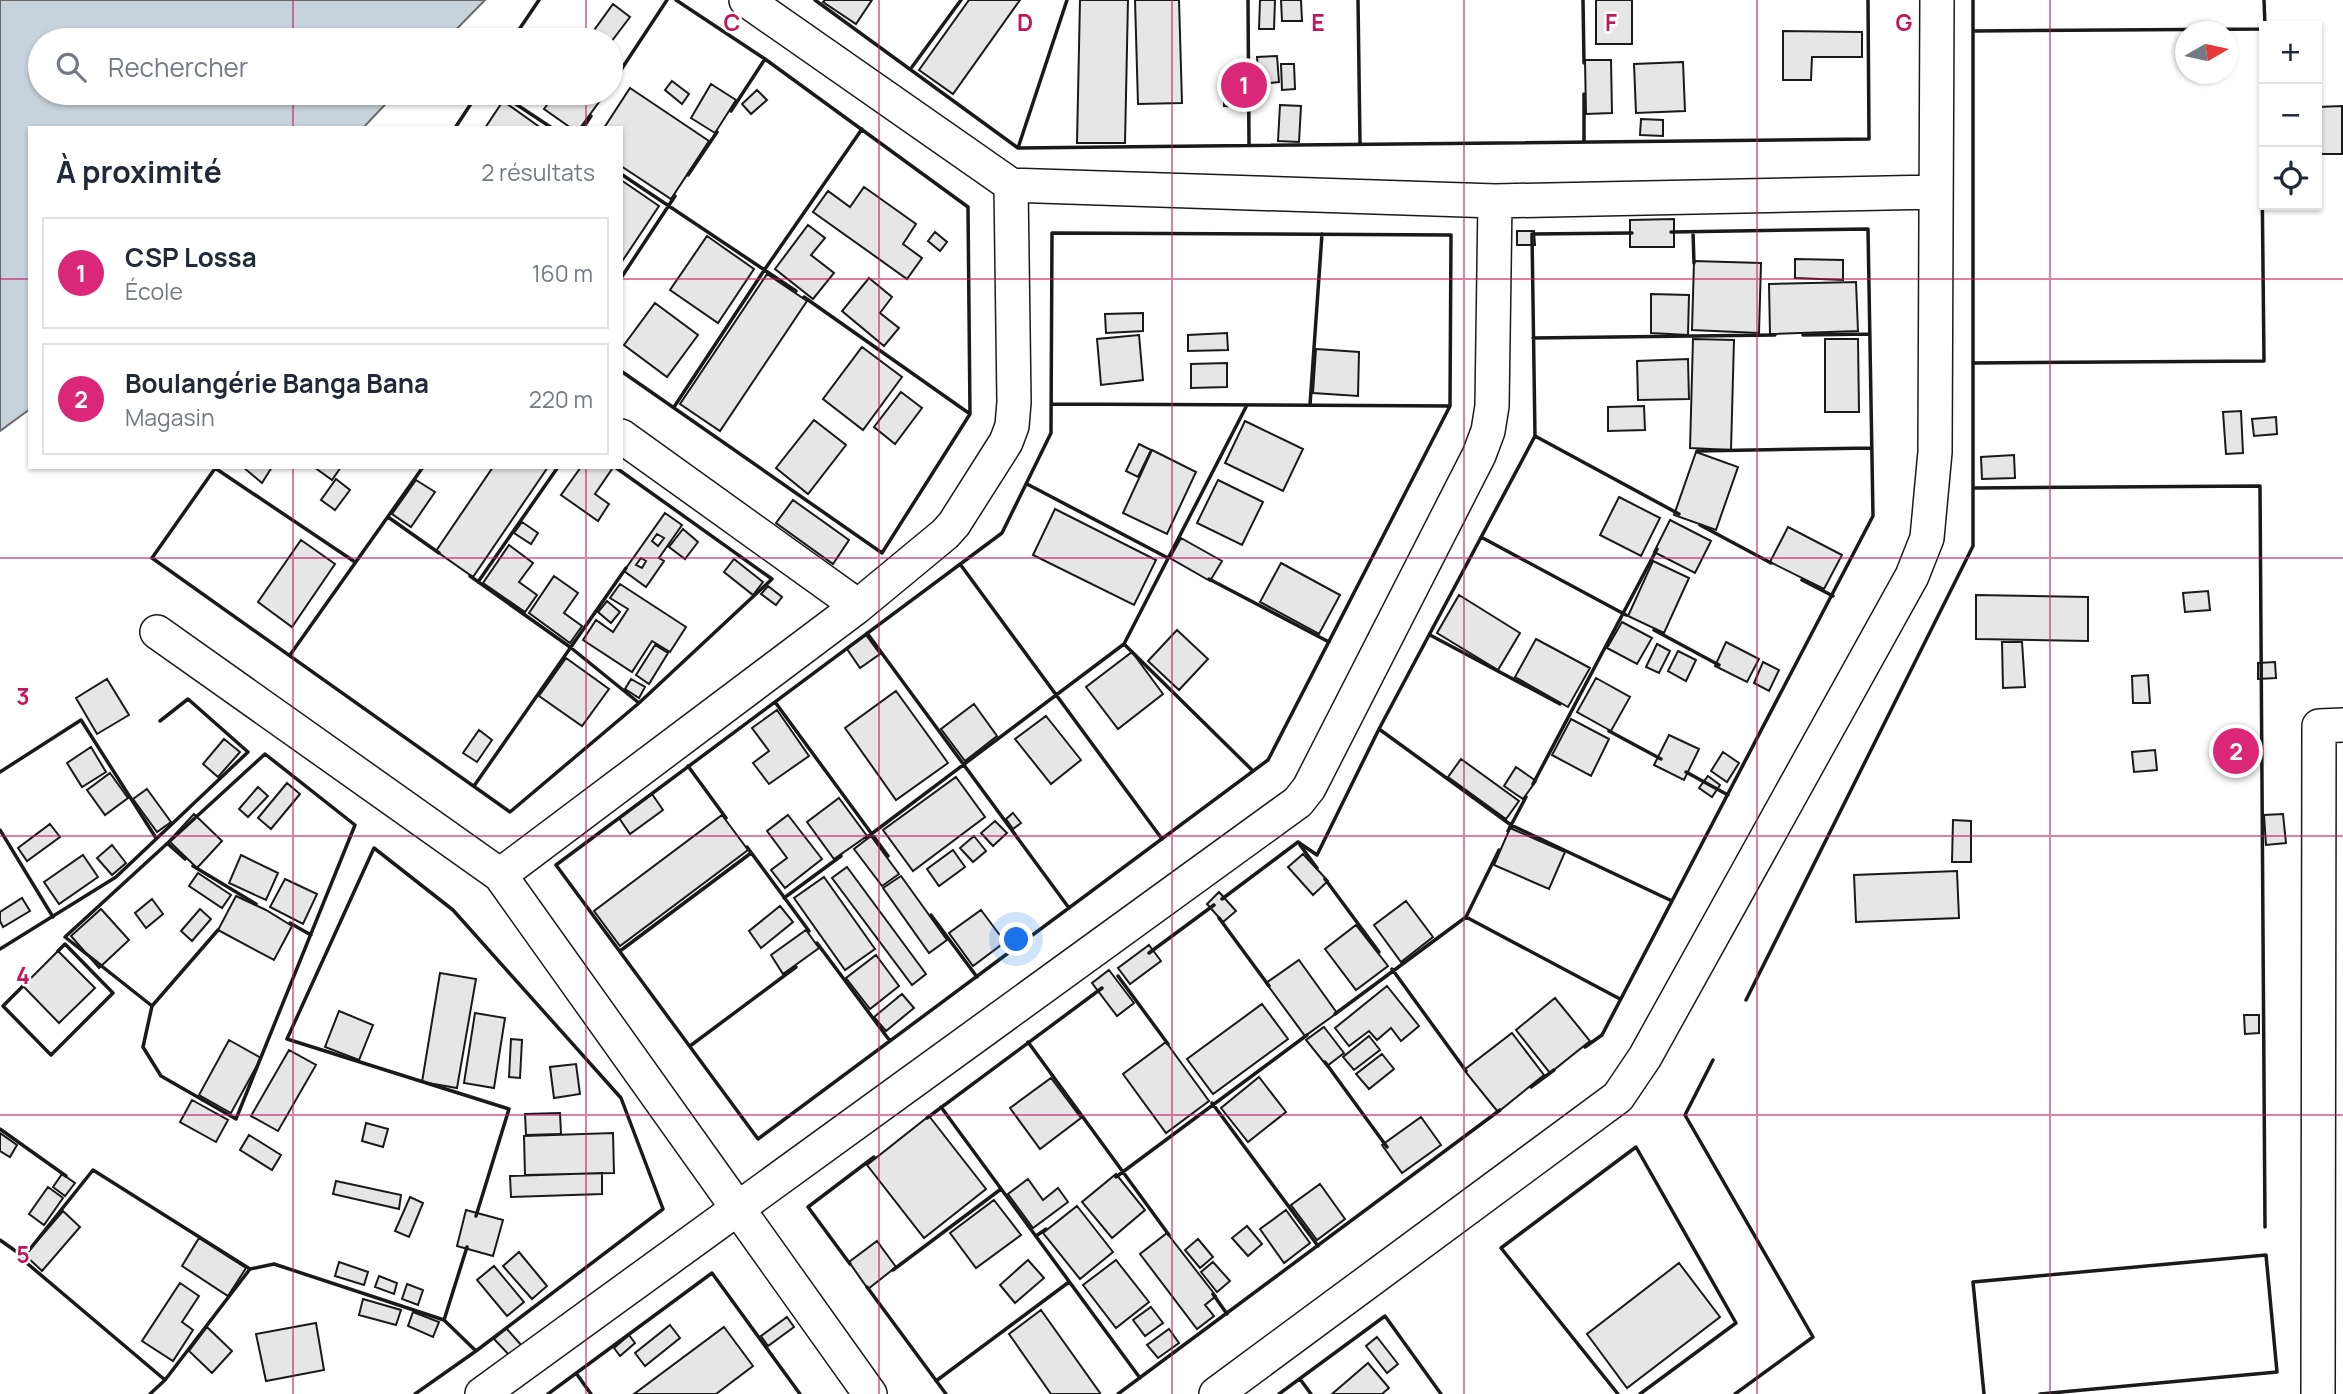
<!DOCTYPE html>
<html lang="fr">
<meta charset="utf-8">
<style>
:root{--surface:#fff;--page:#f6f6f7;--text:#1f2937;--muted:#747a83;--line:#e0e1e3;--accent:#db2777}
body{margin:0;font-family:Manrope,sans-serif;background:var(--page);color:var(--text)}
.controls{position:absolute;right:21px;top:21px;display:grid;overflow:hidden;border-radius:0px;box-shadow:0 2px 5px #0004}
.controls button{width:63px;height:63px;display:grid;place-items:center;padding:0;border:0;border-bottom:2px solid var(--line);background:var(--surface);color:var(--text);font:35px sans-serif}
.compass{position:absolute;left:2175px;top:21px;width:63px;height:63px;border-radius:50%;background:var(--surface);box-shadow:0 2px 5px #0004;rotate:81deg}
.you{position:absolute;left:1017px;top:940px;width:24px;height:24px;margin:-18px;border:5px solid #fff;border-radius:50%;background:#1a73e8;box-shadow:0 0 0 10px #1a73e833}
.badge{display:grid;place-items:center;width:46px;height:46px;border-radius:50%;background:var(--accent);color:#fff;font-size:23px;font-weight:700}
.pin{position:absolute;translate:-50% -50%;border:4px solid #fff;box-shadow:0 2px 7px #0006}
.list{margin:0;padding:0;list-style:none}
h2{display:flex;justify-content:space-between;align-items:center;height:91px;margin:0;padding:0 28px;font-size:30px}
h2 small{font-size:23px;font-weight:400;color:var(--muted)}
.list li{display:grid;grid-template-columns:46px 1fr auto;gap:21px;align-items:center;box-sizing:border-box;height:112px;margin:0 14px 14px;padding:0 14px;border:2px solid var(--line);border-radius:0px}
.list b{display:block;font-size:26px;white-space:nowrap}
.list p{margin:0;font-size:23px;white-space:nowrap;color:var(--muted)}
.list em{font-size:23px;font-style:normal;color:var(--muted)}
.icon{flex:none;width:38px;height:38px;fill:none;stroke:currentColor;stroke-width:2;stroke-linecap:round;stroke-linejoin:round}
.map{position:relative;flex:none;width:2343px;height:1394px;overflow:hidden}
.search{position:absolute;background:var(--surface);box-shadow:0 2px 5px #0004;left:28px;top:28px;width:595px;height:77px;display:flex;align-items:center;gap:18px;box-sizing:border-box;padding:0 24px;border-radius:38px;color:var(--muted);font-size:26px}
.panel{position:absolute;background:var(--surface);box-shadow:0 2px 5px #0004;left:28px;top:126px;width:595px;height:343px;border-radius:0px}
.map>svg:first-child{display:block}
.water{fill:#c6d2dc;stroke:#6a6a6a;stroke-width:2}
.building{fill:#e6e6e6;stroke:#1a1a1a;stroke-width:2;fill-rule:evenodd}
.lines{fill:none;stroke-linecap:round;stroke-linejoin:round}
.minor-casing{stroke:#1a1a1a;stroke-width:36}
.minor{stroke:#fff;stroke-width:33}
.wall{stroke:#1a1a1a;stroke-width:3.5}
.grid{fill:none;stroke:#c2185b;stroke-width:2;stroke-opacity:0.55}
.grid-label{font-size:23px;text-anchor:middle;font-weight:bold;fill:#c2185b;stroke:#fff;stroke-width:5;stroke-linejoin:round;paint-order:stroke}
</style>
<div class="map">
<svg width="2343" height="1394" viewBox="0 0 2343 1394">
<rect width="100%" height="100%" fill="#fff"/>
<path class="water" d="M0 0H485L446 40H40V93H396L363 128H30V409L0 431Z"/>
<path class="building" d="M825 0H872L856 24 823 2Z
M969 0H1020L953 94 919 70Z
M1080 0H1128L1125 143H1077Z
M1135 0H1179L1182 103 1138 104Z
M1260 0H1275L1274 29H1259Z
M1281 0H1301L1302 21H1282Z
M1596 0H1632V44H1596Z
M613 4 630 17 611 42V40H587Z
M1783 31 1862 32V57H1812L1811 80H1783Z
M1277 56 1279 82 1259 84 1257 57Z
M1585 60H1611L1612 113 1586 114Z
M1683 62 1685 111 1636 113 1634 64Z
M1281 64H1294L1295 89 1282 90Z
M672 81 689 94 682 104 665 90Z
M711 84 736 100 715 133 691 118Z
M1224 84H1242V107L1224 106Z
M630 88 709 141 671 199 621 166V128H604Z
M757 90 767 100 751 114 742 104Z
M512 93H533L525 103Z
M556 93H595L602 98 580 128H571L544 109Z
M503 101 541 128H485Z
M1280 105 1301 106 1299 142 1278 141Z
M2342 106V154H2317V107Z
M1641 119 1663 120V136L1640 135Z
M621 180 659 206 621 263Z
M864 187 916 224 903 244 922 258 907 279 813 212 828 191 850 207Z
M1674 219V247H1630V220Z
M808 225 825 238 811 255 834 273 813 299 775 269Z
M1517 231H1534L1535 245H1517Z
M935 232 947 242 940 251 928 241Z
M707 236 754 269 718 323 670 290Z
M1795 259 1843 260V280L1795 278Z
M1694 261 1761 263 1759 333 1692 330Z
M767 274 807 301 720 431 680 404Z
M869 278 892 297 880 313 899 328 884 346 842 311Z
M1856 282 1858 331 1770 334 1769 284Z
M1651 294 1689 295 1688 335 1651 333Z
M655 303 698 335 667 377 624 345Z
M1143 313V331L1106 333 1105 314Z
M1227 333 1228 350 1188 351V335Z
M1139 335 1143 380 1101 385 1097 339Z
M1693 339 1734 340 1731 450 1690 448Z
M1825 339H1858L1859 412H1825Z
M862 347 902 377 863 430 823 399Z
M1316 349 1359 352 1358 396 1313 393Z
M1688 359 1689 399 1638 400 1637 361Z
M1227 363V387L1191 388V364Z
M901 392 922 408 895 444 874 427Z
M1644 406 1645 430 1608 431V407Z
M2241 411 2243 453 2226 454 2223 412Z
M2276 417 2277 434 2254 436 2252 419Z
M814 420 846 445 808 494 776 468Z
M1245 421 1303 449 1283 491 1225 463Z
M1139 444 1151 450 1138 477 1126 471Z
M1152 450 1196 472 1167 534 1123 513Z
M1696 452 1738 467 1716 530 1674 515Z
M2014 455 2015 478 1982 479 1981 457Z
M243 467H272L262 483Z
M314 467H341L332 480Z
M493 467H548L473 577 436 551Z
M581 467H609L612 469 595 494 609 504 598 521 561 495Z
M336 479 350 490 335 510 321 500Z
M416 480 435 492 411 527 392 514Z
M1218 480 1263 502 1242 545 1197 523Z
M1619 497 1660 518 1641 556 1600 535Z
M793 500 849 540 833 564 776 523Z
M1055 509 1156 560 1134 605 1033 555Z
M665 513 682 525 659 558 664 561 646 587 624 571ZM657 534 664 538 658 546 652 541ZM641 558 646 561 642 568 636 565Z
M1670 520 1711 541 1695 573 1654 552Z
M522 522 538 533 531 544 514 533Z
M1788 527 1842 555 1824 589 1770 562Z
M683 529 698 542 685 559 669 547Z
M1181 538 1222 561 1210 581 1170 558Z
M301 540 335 564 292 627 258 602Z
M509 545 533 563 519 582 537 595 525 612 483 583Z
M734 559 763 582 753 595 724 572Z
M1653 561 1689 578 1664 633 1628 616Z
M1281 563 1340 595 1319 634 1260 602Z
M554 576 578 593 564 613 582 626 570 643 529 613Z
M620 584 686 627 670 652 652 641 632 672 583 640 596 620 613 632 628 609 610 598Z
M768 586 782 597 776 605 761 594Z
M2208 591 2210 610 2185 612 2183 593Z
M1459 595 1520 633 1498 670 1437 633Z
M1976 595 2088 597V641L1976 639Z
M607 601 620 612 611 623 598 612Z
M1622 622 1652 638 1637 664 1607 648Z
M1177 630 1208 659 1179 690 1148 661Z
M866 635 880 654 860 668 847 649Z
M1536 639 1590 668 1568 707 1515 677Z
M1726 642 1759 659 1747 682 1715 666Z
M2002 642H2022L2025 687 2003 688Z
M1657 644 1670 651 1659 673 1646 667Z
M655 645 668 653 649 684 636 675Z
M1678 651 1696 660 1686 681 1668 671Z
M1132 652 1163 694 1118 729 1086 687Z
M566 658 609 689 582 726 539 696Z
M1763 662 1779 670 1769 691 1754 683Z
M2275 662 2276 678 2258 679V663Z
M2148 675 2150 703H2133L2132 676Z
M1596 678 1630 697 1611 731 1577 712Z
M107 679 129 715 97 734 76 698Z
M631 679 645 687 639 698 625 689Z
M896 691 948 763 896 800 845 728Z
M974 704 997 736 965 761 941 729Z
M777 710 809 756 769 784 753 763 769 751 752 728Z
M1046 716 1081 760 1051 784 1015 739Z
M1571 719 1609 739 1591 776 1552 755Z
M479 730 492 740 477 762 463 753Z
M1669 735 1699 749 1684 780 1654 765Z
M224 739 240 752 218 777 203 764Z
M91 747 106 772 82 787 67 763Z
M2155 750 2157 770 2134 772 2132 752Z
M1723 752 1739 763 1727 782 1711 771Z
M1461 759 1519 801 1506 819 1448 777Z
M1516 767 1536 781 1523 799 1504 786Z
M110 773 128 798 105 815 87 790Z
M1708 776 1720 785 1712 797 1699 788Z
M956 777 985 817 913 871 883 830Z
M287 783 300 794 271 829 258 818Z
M258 787 268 796 248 817 239 809Z
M147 789 171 822 157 832 133 799Z
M652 794 663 810 630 834 619 818Z
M839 798 867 836 834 859 807 822Z
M1013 813 1021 823 1013 829 1006 819Z
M194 814 222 841 197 868 169 841Z
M2283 814 2286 843 2266 845 2264 815Z
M722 815 748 850 620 946 594 911Z
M788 815 822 859 785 888 771 870 787 858 767 831Z
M1953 820 1971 821V862H1952Z
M995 821 1007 833 993 846 981 833Z
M50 824 60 837 27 861 18 848Z
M1510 828 1565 852 1549 889 1494 865Z
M871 836 899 874 882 886 854 849Z
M974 836 986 851 973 862 960 848Z
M112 845 126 863 112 875 97 858Z
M953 850 965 867 939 886 927 869Z
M1303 854 1328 881 1313 895 1288 867Z
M83 855 98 877 59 904 44 882Z
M241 855 278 873 266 900 229 883Z
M847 867 926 974 912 985 832 878Z
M1957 871 1959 918 1856 922 1854 875Z
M198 873 231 895 222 908 189 886Z
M901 876 947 940 929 953 883 888Z
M824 877 875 949 845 970 794 898Z
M285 879 317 894 303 924 270 907Z
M1219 892 1236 911 1223 922 1207 904Z
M236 896 266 910 292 926 274 960 218 930Z
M22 898 30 911 3 927 0 921V912Z
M152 899 163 914 146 928 135 913Z
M1406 901 1433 937 1401 962 1374 925Z
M780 906 793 922 761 948 749 931Z
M101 909 129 940 99 968 71 936Z
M200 909 211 919 192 941 181 931Z
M981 910 1005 942 973 966 949 933Z
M1356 925 1388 966 1356 990 1325 949Z
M806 930 819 948 783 974 771 955Z
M1149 945 1161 961 1130 984 1118 968Z
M58 951 95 988 59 1023 23 986Z
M876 955 899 986 870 1009 846 978Z
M1299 960 1337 1013 1305 1036 1266 983Z
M1109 970 1134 1003 1117 1016 1092 983Z
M440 973 476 979 457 1088 422 1082Z
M1387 986 1419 1026 1401 1041 1391 1028 1377 1040 1369 1031 1349 1046 1335 1028Z
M902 994 914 1008 886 1031 874 1017Z
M1555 998 1590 1041 1550 1073 1516 1030Z
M1262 1004 1288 1039 1213 1094 1187 1059Z
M339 1011 373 1025 359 1060 325 1047Z
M475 1013 505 1018 494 1088 464 1083Z
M2244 1015H2259V1033L2245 1034Z
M1324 1027 1344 1053 1327 1066 1306 1040Z
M1512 1033 1544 1075 1498 1112 1464 1070Z
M1369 1036 1380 1050 1354 1070 1343 1057Z
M511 1039 522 1040 520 1078 509 1077Z
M229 1040 261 1058 231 1113 199 1095Z
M1166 1042 1209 1101 1166 1133 1123 1074Z
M289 1050 316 1065 278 1131 251 1116Z
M1382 1054 1394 1069 1369 1089 1356 1074Z
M576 1064 580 1094 554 1098 550 1067Z
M1259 1077 1286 1112 1248 1142 1221 1108Z
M1051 1078 1081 1118 1040 1149 1010 1108Z
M192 1100 228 1120 216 1142 180 1122Z
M560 1113 561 1134 526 1135 525 1114Z
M929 1116 986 1189 924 1238 867 1165Z
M1421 1117 1441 1145 1402 1173 1382 1145Z
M366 1123 388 1129 383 1147 362 1141Z
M0 1133 17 1145 10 1157 0 1151Z
M613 1133 614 1173 525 1175 524 1136Z
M249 1135 281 1155 272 1170 240 1150Z
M602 1173V1194L511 1197 510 1176Z
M62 1174 75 1183 65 1196 53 1187Z
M1116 1174 1145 1210 1112 1238 1082 1202Z
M1028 1179 1043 1200 1058 1188 1068 1202 1033 1228 1008 1194Z
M336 1181 401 1195 399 1209 333 1194Z
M1320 1184 1345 1219 1317 1240 1291 1205Z
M48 1187 63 1198 44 1225 29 1214Z
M410 1197 423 1203 409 1237 395 1231Z
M994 1200 1021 1235 976 1268 950 1233Z
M1077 1206 1113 1252 1080 1279 1043 1233Z
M466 1210 503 1220 493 1256 457 1246Z
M1286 1210 1310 1243 1284 1263 1260 1229Z
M63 1211 80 1227 42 1271 25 1255Z
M1247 1226 1262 1244 1248 1256 1232 1238Z
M1167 1233 1216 1296 1205 1305 1214 1316 1197 1329 1140 1254Z
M199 1238 246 1268 228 1296 182 1266Z
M1198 1239 1213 1257 1200 1268 1185 1250Z
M877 1241 896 1267 868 1289 849 1262Z
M519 1252 547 1286 532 1299 503 1266Z
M1028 1260 1044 1278 1015 1303 1000 1285Z
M1116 1260 1149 1302 1116 1328 1083 1285Z
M339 1262 368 1272 364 1285 335 1276Z
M1213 1262 1230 1281 1217 1292 1201 1272Z
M1679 1263 1720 1317 1627 1388 1587 1334Z
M494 1266 524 1302 507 1316 477 1280Z
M379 1276 397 1283 394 1294 375 1287Z
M180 1283 199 1296 182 1322 193 1330 173 1361 142 1341Z
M407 1284 423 1290 418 1305 402 1299Z
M363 1299 401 1310 396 1325 359 1315Z
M1151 1307 1163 1323 1145 1336 1133 1320Z
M1041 1310 1100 1393 1098 1394H1051L1009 1334Z
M413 1312 439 1322 433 1337 408 1326Z
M787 1317 794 1327 768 1346 761 1336Z
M316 1323 324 1370 266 1381 256 1334Z
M670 1325 680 1338 645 1366 635 1353Z
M207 1327 232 1351 212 1373 189 1351Z
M724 1327 753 1366 716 1394H634Z
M506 1328 522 1346 510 1356 494 1339Z
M1169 1329 1179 1343 1158 1358 1147 1345Z
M629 1335 635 1343 620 1356 614 1348Z
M1377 1337 1398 1364 1387 1373 1366 1346Z
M1368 1363 1389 1388 1382 1394H1332Z"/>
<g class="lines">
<g class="minor-casing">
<path id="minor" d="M746 0 1011 185 1495 201 1935 192
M621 436 858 606
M157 632 500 875 870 1394
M500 875 858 606 945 534 954 524 1006 442 1012 426 1014 402 1011 185
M482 1394 1298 802 1309 788 1479 455 1488 431 1492 406 1495 201
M1216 1394 1618 1097 1645 1057 1912 576 1927 538 1935 452 1937 0
M2318 1394 2319 726 2343 725"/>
</g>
<use href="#minor" class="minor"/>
<path class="wall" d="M815 0 1018 148 1869 139 1868 0
M1248 0 1249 144
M1358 0 1360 143
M1583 0 1584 63
M2264 0 2265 26
M1973 31 2264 29
M512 40 539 0
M912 67 961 0
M611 85 667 0
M499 93 552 128
M1584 94V141
M731 111 765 59
M455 128 478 93
M583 128 591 116
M1018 148 1067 0
M621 174 796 291
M688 175 717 132
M1693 232 1694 263
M1052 233 1451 235 1450 406 1268 760 758 1139 556 865 1002 533 1051 433Z
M621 278 675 196
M804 297 970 414
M1803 335 1870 334
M1533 338 1775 335
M1973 363 2264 361 2261 78
M621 371 882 553 970 414 968 207 765 59 676 0
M1051 404 1450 406
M1310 405 1322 234
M674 407 765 269 862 129
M1535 436 1679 514
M1697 451 1872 448
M216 467 152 558 510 812 639 703 772 579 615 467
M215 468 355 562
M1027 484 1168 558
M1974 488 2260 486 2265 1227
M388 517 439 553
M1700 525 1771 563
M1481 537 1626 615
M960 564 1162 839
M470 576 570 647 639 703
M1209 579 1329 642
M1802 580 1833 596
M478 582 558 467
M1654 630 1719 665
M867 633 1069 908
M1430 635 1560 704
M1124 644 1253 771
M290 655 423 467
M775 702 888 856
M1379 729 1511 825 1672 901
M1609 731 1661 759
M265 754 355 825 236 1119 161 1076 143 1047 152 1006 65 937Z
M688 766 726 818
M0 772 81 720 156 838
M1686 772 1728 795
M1533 784 1657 549
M474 786 626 568
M0 830 53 917
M1508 831 1526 797
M866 838 1124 644 1247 405
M1298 842 1317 855 1379 729 1535 436 1532 234 1632 233
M168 844 185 859
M1300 845 1317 868
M747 847 809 931
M193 866 256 904
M1325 879 1379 952
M784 898 841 856
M1222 899 1298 842
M931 915 977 977
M1466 917 1620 999
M1219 918 1269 986
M290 923 311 935
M817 943 890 1041
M0 949 116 877 248 752 188 699 160 721
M620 951 751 853
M1149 953 1214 905
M1392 969 1466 1071
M1118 976 1168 1044
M23 986 3 1006 51 1055 113 993 65 944 58 951
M1746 1000 1973 546V0
M152 1006 218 930
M1335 1014 1466 917 1499 850
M1028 1042 1169 1235
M690 1046 796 967
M1585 1047 1602 1035 1873 516 1868 229 1671 232
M1713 1060 1685 1115 1813 1337 1735 1394
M1325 1062 1387 1147
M1531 1087 1554 1070
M1212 1103 1318 1246
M941 1107 1140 1378
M927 1118 1102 988
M0 1129 66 1176
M93 1170 250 1269 165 1380 22 1259Z
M1116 1177 1307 1035
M1036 1236 1046 1229
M0 1240 24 1257
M850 1264 808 1207 874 1157
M250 1269 274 1264 444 1320 476 1351 415 1394
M893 1270 1001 1189
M867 1287 946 1394
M1213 1294 1227 1314
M444 1320 467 1247
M476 1351 663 1209 621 1098 453 910 374 848 287 1039 509 1109 476 1216
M576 1373 591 1394
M1300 1379 1311 1394
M936 1381 1069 1282
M150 1394 165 1380
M548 1394 712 1273 800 1394
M1118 1394 1500 1110
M1279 1394 1385 1316 1441 1394
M1618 1394 1501 1248 1636 1147 1736 1323 1640 1394
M1984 1394 1973 1282 2266 1255 2277 1372 2040 1394"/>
</g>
<path class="grid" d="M293 0V40M586 0V40M879 0V1394M1172 0V1394M1464 0V1394M1757 0V1394M2050 0V1394M293 93V128M586 93V128M0 279H30M621 279H2343M293 467V1394M586 467V1394M0 558H2343M0 836H2343M0 1115H2343"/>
<g class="grid-label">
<text x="732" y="31">C</text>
<text x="1025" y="31">D</text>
<text x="1318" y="31">E</text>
<text x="1611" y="31">F</text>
<text x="1904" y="31">G</text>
<text x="23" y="705">3</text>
<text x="23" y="984">4</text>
<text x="23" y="1263">5</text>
</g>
</svg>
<div class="controls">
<button>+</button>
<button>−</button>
<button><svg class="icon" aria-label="locate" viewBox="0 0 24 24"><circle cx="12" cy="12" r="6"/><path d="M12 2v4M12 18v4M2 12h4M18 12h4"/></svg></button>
</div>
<svg class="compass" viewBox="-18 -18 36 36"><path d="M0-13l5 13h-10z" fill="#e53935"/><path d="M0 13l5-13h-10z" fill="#747a83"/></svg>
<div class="you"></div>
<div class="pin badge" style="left:1244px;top:85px">1</div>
<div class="pin badge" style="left:2236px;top:751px">2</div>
<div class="search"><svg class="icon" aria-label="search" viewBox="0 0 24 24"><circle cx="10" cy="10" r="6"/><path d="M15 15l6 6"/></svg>Rechercher</div>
<section class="panel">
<h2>À proximité<small>2 résultats</small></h2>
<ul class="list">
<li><span class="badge">1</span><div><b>CSP Lossa</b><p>École</p></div><em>160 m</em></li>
<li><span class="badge">2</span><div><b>Boulangérie Banga Bana</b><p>Magasin</p></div><em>220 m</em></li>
</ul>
</section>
</div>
